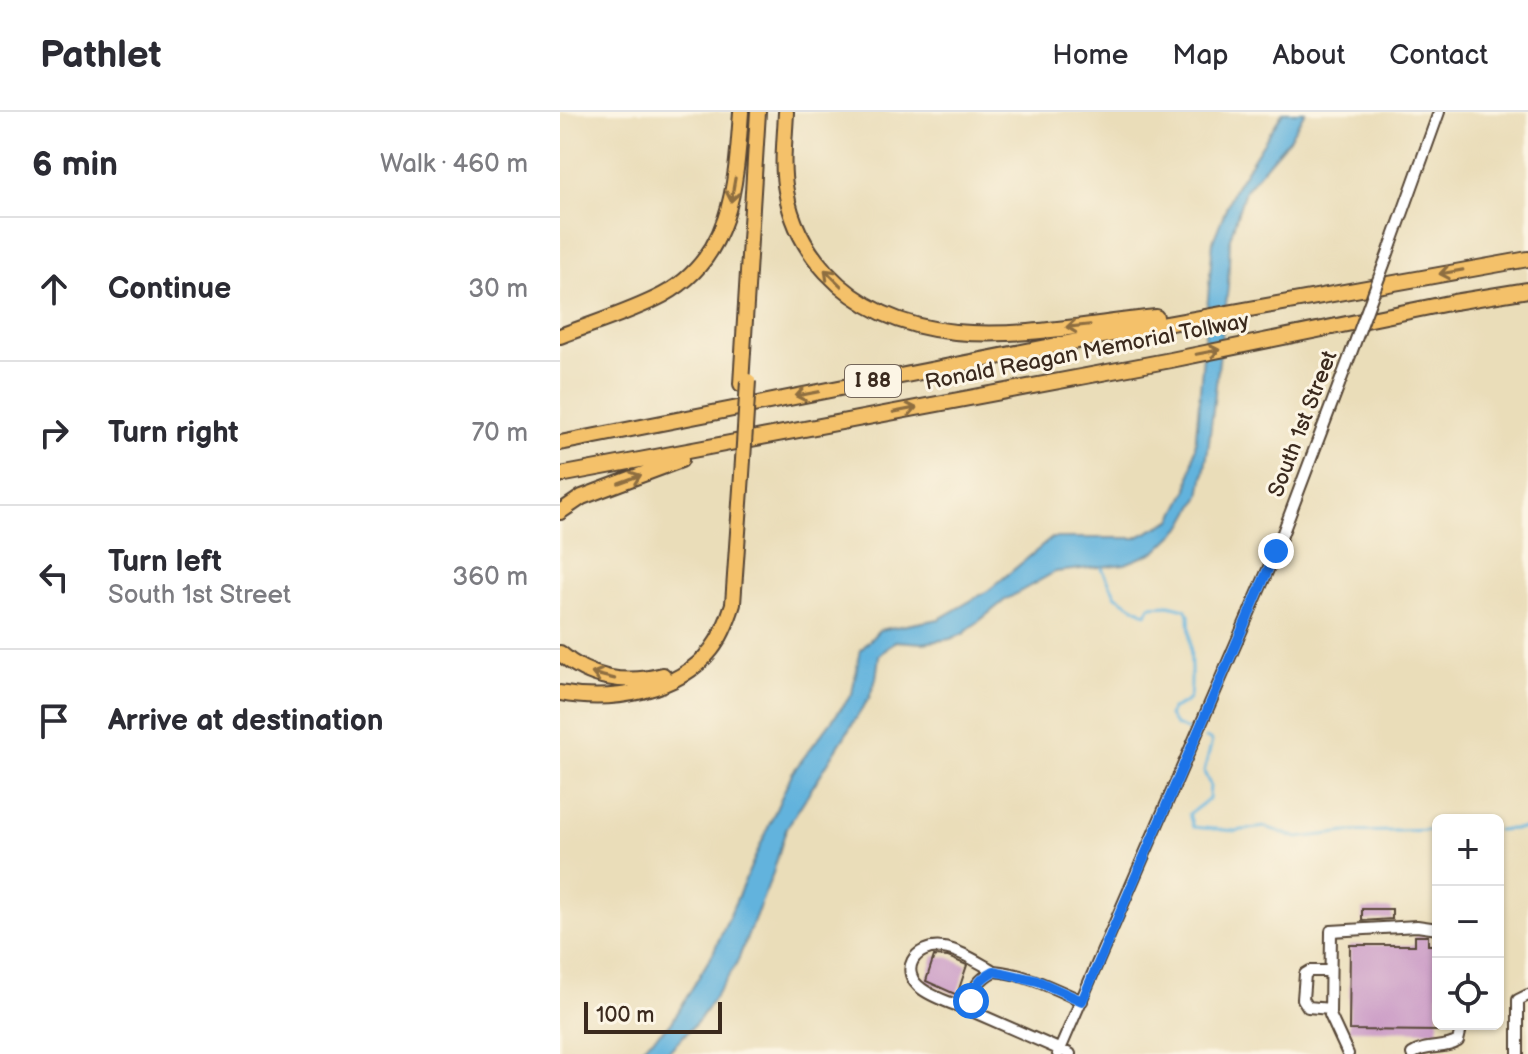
<!DOCTYPE html>
<meta charset="utf-8">
<style>
:root{--surface:#fff;--page:#f7f7f7;--text:#2b2b33;--muted:#7c7c81;--line:#e1e1e2}
body{margin:0;font-family:"Balsamiq Sans",sans-serif;background:var(--page);color:var(--text)}
.controls{position:absolute;right:24px;bottom:24px;display:grid;overflow:hidden;border-radius:12px;box-shadow:0 2px 6px #0004}
.controls button{width:72px;height:72px;display:grid;place-items:center;padding:0;border:0;border-bottom:2px solid var(--line);background:var(--surface);color:var(--text);font:40px sans-serif}
.scale{position:absolute;left:24px;bottom:20px;width:138px;box-sizing:border-box;padding-left:8px;border:4px solid #3b2a1e;border-top:0;font-size:22px;line-height:28px;white-space:nowrap;color:#3b2a1e;-webkit-text-stroke:6px #fcf5e5;paint-order:stroke}
.stop{position:absolute;width:24px;height:24px;margin:-18px;border:6px solid #1a73e8;border-radius:50%;background:#fff}
.stop.end{background:#1a73e8;border-color:#fff;box-shadow:0 2px 8px #0008}
.list{margin:0;padding:0;list-style:none}
h2{display:flex;justify-content:space-between;align-items:center;height:104px;margin:0;padding:0 32px;font-size:34px}
h2 small{font-size:26px;font-weight:400;color:var(--muted)}
.list li{display:grid;grid-template-columns:52px 1fr auto;gap:24px;align-items:center;box-sizing:border-box;height:144px;padding:0 32px;border-top:2px solid var(--line)}
.list b{display:block;font-size:30px;white-space:nowrap}
.list p{margin:0;font-size:26px;white-space:nowrap;color:var(--muted)}
.list em{font-size:26px;font-style:normal;color:var(--muted)}
.icon{flex:none;width:44px;height:44px;fill:none;stroke:currentColor;stroke-width:2;stroke-linecap:round;stroke-linejoin:round}
.map{position:relative;flex:none;width:968px;height:942px;overflow:hidden}
header{display:flex;align-items:center;gap:48px;box-sizing:border-box;height:112px;padding:0 40px;background:var(--surface);border-bottom:2px solid var(--line)}
header strong{font-size:38px}
nav{display:flex;gap:44px;margin-inline-start:auto;font-size:28px}
main{display:flex}
aside{flex:1;background:var(--surface)}
.map>svg:first-child{display:block}
.water{fill:#62b3dd;stroke:#4e6e7e;stroke-width:2}
.lines{fill:none;stroke-linecap:round;stroke-linejoin:round}
.stream{stroke:#62b3dd;stroke-width:3}
.building{fill:#c896c4}
.minor-casing{stroke:#554535;stroke-width:14}
.highway-casing{stroke:#554535;stroke-width:18}
.minor{stroke:#fff;stroke-width:10}
.highway{stroke:#f4c16a;stroke-width:14}
.minor-bridge-casing{stroke:#554535;stroke-width:14;stroke-linecap:butt}
.highway-bridge-casing{stroke:#554535;stroke-width:18;stroke-linecap:butt}
.minor-bridge{stroke:#fff;stroke-width:10}
.highway-bridge{stroke:#f4c16a;stroke-width:14}
.oneway{stroke:#8e6e40}
.route{stroke:#1a73e8;stroke-width:10}
.labels{text-anchor:middle;dominant-baseline:central;stroke-width:6;stroke-linejoin:round;paint-order:stroke}
.shield{fill:#fcf5e5;stroke:#75675a;stroke-width:2}
.shield-label{font-size:20px;font-weight:bold;fill:#3b2a1e}
.street-label{font-size:22px;fill:#3b2a1e;stroke:#fcf5e5}
</style>
<header>
<strong>Pathlet</strong>
<nav><a>Home</a><a>Map</a><a>About</a><a>Contact</a></nav>
</header>
<main>
<aside>
<h2>6 min<small>Walk · 460 m</small></h2>
<ul class="list">
<li><svg class="icon" aria-label="ahead" viewBox="0 0 24 24"><path d="M12 20V5M6 11l6-6 6 6"/></svg><div><b>Continue</b></div><em>30 m</em></li>
<li><svg class="icon" aria-label="right" viewBox="0 0 24 24"><path d="M7 20v-9h11M14 6l5 5-5 5"/></svg><div><b>Turn right</b></div><em>70 m</em></li>
<li><svg class="icon" aria-label="left" viewBox="0 0 24 24"><path d="M17 20v-9H6M10 6l-5 5 5 5"/></svg><div><b>Turn left</b><p>South 1st Street</p></div><em>360 m</em></li>
<li><svg class="icon" aria-label="arrive" viewBox="0 0 24 24"><path d="M6 21V4h12l-3 4 3 4H6"/></svg><div><b>Arrive at destination</b></div></li>
</ul>
</aside>
<div class="map">
<svg width="968" height="942" viewBox="0 0 968 942">
<rect width="100%" height="100%" fill="#fcf5e5"/>
<filter id="ink" filterUnits="userSpaceOnUse"><feTurbulence type="fractalNoise" baseFrequency=".0125" numOctaves="2"/><feDisplacementMap in="SourceGraphic" scale="16" xChannelSelector="R" yChannelSelector="G"/><feConvolveMatrix kernelMatrix="1 2 1 2 8 2 1 2 1" color-interpolation-filters="sRGB"/></filter>
<filter id="wash" filterUnits="userSpaceOnUse"><feTurbulence type="fractalNoise" baseFrequency=".006" numOctaves="4" result="noise"/><feDisplacementMap in="SourceGraphic" scale="32" xChannelSelector="R" yChannelSelector="G"/><feGaussianBlur stdDeviation="1.8" result="paint"/><feColorMatrix in="noise" values="0 0 0 0 0 0 0 0 0 0 0 0 0 0 0 0 0 1.4 0 .05"/><feComposite in="paint" operator="in"/></filter>
<g filter="url(#wash)">
<rect width="100%" height="100%" fill="#eaddb9"/>
<path class="water" d="M723 0H745L729 27 685 78 670 126 668 175 648 338 640 384 623 414 597 439 565 452 495 460 445 488 403 522 390 527 363 531 335 529 319 544 316 567 309 586 226 717 213 761 176 853 139 908 106 942H75L112 910 153 841 232 661 292 582 300 539 319 518 379 507 429 478 492 426H576L612 408 628 377 635 336 653 129 673 79Z"/>
<g class="lines">
<path class="stream" d="M542 456 556 484 586 502 590 494 609 493 625 497 629 503C629 517 634 579 629 587 625 592 619 594 612 597L609 604 615 613 630 619
M646 626 652 629 644 660 650 673 649 687 629 702 633 715 675 719 705 715 738 726 787 720 878 718
M938 718 968 716"/>
</g>
<g id="blocks">
<path class="building" d="M802 797H832V807L802 809Z
M855 824H868V833H878V919L789 918 790 833H855Z
M374 844 388 845 407 853 397 883 366 869Z"/>
</g>
</g>
<g filter="url(#ink)">
<use href="#blocks" fill-opacity="0" stroke="#554535" stroke-width="2"/>
<g class="lines">
<g class="minor-casing">
<path id="minor" d="M826 147 879 0
M770 897 748 895 743 887 745 862 750 859H770
M414 900C398 893 377 888 362 877 338 860 354 832 383 836 400 838 419 851 434 859
M498 942 716 439 791 241
M510 942 414 900C408 881 417 868 434 859 466 862 493 876 522 889
M788 942 770 903 771 819 857 814 878 817
M852 942C866 932 884 938 898 929L902 912
M958 942V888L968 883"/>
</g>
<g class="highway-casing">
<path id="highway" d="M226 0C225 26 221 54 226 79 231 110 245 137 266 160 352 253 486 216 596 205
M0 224C34 211 71 200 103 183 173 145 176 70 181 0
M181 272 198 0
M0 331 584 216 968 147
M0 363 611 248 894 190 968 178
M0 400 22 385 121 348
M0 541C29 567 66 573 103 563
M0 581C51 591 118 580 151 538 162 524 168 508 173 492L183 348"/>
</g>
<use href="#minor" class="minor"/>
<use href="#highway" class="highway"/>
<g class="minor-bridge-casing">
<path id="minor-bridge" d="M791 241 826 147"/>
</g>
<g class="highway-bridge-casing">
<path id="highway-bridge" d="M183 348 188 269"/>
</g>
<use href="#minor-bridge" class="minor-bridge"/>
<use href="#highway-bridge" class="highway-bridge"/>
</g>
<defs><path id="oneway-shaft" d="M-6 0H5M1.5-3L5.5 0L1.5 3" fill="none" stroke-width="1.6" stroke-linecap="round" stroke-linejoin="round" transform="scale(2)"/></defs>
<g class="oneway">
<use href="#oneway-shaft" transform="translate(173 78) rotate(100)"/>
<use href="#oneway-shaft" transform="translate(891 160) rotate(170)"/>
<use href="#oneway-shaft" transform="translate(273 166) rotate(-135)"/>
<use href="#oneway-shaft" transform="translate(518 214) rotate(174)"/>
<use href="#oneway-shaft" transform="translate(648 240) rotate(-11)"/>
<use href="#oneway-shaft" transform="translate(247 282) rotate(169)"/>
<use href="#oneway-shaft" transform="translate(345 298) rotate(-11)"/>
<use href="#oneway-shaft" transform="translate(70 367) rotate(-20)"/>
<use href="#oneway-shaft" transform="translate(43 564) rotate(-166)"/>
</g>
</g>
<g class="lines" filter="url(#ink)">
<path class="route" d="M411 889C414 874 421 866 434 859L478 869 522 889 716 439"/>
</g>
<g class="labels">
<rect class="shield" x="285" y="253" width="56" height="32" rx="6"/>
<g class="shield-label">
<text x="313" y="269">I 88</text>
</g>
<g class="street-label">
<text transform="translate(527 240) rotate(-11)">Ronald Reagan Memorial Tollway</text>
<text transform="translate(743 312) rotate(-69)">South 1st Street</text>
</g>
</g>
</svg>
<div class="controls">
<button>+</button>
<button>−</button>
<button><svg class="icon" aria-label="locate" viewBox="0 0 24 24"><circle cx="12" cy="12" r="6"/><path d="M12 2v4M12 18v4M2 12h4M18 12h4"/></svg></button>
</div>
<div class="scale">100 m</div>
<div class="stop" style="left:411px;top:889px"></div>
<div class="stop end" style="left:716px;top:439px"></div>
</div>
</main>
